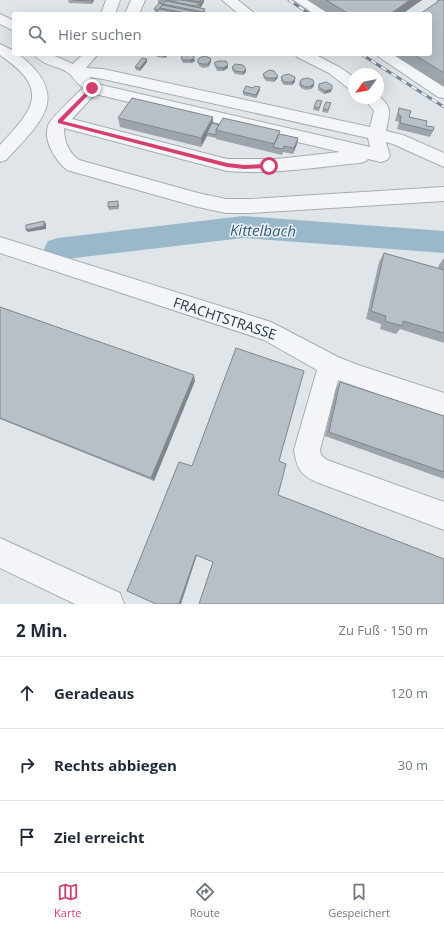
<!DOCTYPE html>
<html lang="de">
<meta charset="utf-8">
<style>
:root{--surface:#fff;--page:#f6f6f7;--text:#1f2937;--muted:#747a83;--line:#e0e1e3;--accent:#d43f6d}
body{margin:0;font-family:"Open Sans",sans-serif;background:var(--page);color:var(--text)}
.compass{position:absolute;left:348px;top:68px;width:36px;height:36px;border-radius:50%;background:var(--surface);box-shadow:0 4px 16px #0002;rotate:237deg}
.stop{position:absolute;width:12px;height:12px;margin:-9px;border:3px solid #d43f6d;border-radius:50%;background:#fff}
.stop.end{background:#d43f6d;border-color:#fff;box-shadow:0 1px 4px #0008}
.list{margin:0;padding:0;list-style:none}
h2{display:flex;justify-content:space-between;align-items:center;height:52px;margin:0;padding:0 16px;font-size:17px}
h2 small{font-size:13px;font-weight:400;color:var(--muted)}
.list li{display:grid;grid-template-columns:26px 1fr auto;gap:12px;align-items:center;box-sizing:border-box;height:72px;padding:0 16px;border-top:1px solid var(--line)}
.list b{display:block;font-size:15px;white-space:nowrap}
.list em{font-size:13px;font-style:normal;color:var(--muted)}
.icon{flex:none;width:22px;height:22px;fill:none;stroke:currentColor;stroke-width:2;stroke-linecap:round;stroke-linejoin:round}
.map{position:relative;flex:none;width:444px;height:604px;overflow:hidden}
.search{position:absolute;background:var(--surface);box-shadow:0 4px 16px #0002;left:12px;right:12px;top:12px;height:44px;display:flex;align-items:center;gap:10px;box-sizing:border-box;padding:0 14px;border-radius:4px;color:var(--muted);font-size:15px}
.sheet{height:268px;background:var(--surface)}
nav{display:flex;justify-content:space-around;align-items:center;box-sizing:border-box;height:56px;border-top:1px solid var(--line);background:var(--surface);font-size:11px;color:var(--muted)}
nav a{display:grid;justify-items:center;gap:2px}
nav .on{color:var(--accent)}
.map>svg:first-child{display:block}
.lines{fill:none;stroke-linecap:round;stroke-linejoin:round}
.river{fill:#99b9cb;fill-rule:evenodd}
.minor-casing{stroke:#a5adb4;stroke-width:2}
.minor{fill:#f3f5f8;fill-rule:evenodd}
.rail-casing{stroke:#798794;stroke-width:3}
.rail{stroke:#f0f4f7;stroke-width:2;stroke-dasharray:6;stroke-linecap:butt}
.wall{fill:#9da4ab}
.shaded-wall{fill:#80868b}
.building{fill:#b7bfc7;stroke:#80868b}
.route{fill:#d43f6d}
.labels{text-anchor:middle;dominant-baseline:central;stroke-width:3;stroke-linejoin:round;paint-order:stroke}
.street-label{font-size:14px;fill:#283542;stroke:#f0f4f7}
.water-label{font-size:15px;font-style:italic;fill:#305b78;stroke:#f0f4f7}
</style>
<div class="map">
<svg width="444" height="604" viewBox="0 0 444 604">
<rect width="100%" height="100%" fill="#e0e5ea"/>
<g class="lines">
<path class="river" d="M243 216 444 231V253L243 238 58 260 48 257 44 249 48 241 58 238Z"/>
<g class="minor-casing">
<path id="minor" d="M106 0H120L115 14H101Z
M131 0H145L139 14H125Z
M222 0H238L255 14H239Z
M294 0H310L330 14H314Z
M0 14 14 21V31L0 24Z
M0 44 12 50 14 54H18C73 96 41 122 6 160L0 162V145C35 108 50 89 0 55Z
M34 54H50L73 64 83 54H98L86 68 103 69 370 127 374 111 364 98H378V95C394 109 389 113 386 131L403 135 444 153V167L393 144 386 142 390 156 387 160 381 162 368 159 366 161 360 163C316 167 272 175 227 171L64 128C64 141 68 152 79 160L198 193 226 199H250L444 187V201L250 213H226L198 207 67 170C56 161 43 141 48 126 50 118 75 96 83 88 78 84 74 79 70 74 59 65 42 66 34 54ZM89 77 103 79 368 138 370 147 97 84ZM95 94 340 152 277 159H227L72 119Z
M295 54H314L339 67 354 77V90L348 88 329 73 297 57Z
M377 54H394L444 86V98L438 97 379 57Z
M0 237 271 322 338 357 358 365 444 393V417L338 380 320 450 321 455 327 460 444 502V530L319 483C301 476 297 469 294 450L317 370 264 340 0 253Z
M0 538 120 593 124 604H75L0 568Z"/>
</g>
<use href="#minor" class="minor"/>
<g class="rail-casing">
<path id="rail" d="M289 0 310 14
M361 54 444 107"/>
</g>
<use href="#rail" class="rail"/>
</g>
<path class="wall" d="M68 0H94L92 4 69 3Z
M158 0H204V2L200 8 205 14H157V13L155 12 154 9 158 5Z
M307 0H422L402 14H329Z
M436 0H444V87L392 54H430L438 1Z
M155 54H168V55L165 58 157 57Z
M181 56 195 61 191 63H183L181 59Z
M198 59H211V62L208 67 203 68 199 66Z
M147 62 140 71 136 70 135 67Z
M214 63 228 68 223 71H217L215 66Z
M232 67 246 69V72L243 75 235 74 232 70Z
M263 74 278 76 277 79 274 82 266 81 263 77Z
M281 77 295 79V82L292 85H284L281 81Z
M300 81 314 83V86L311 89 306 90 301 88 299 85Z
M319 84 331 92 324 94 318 90Z
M260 90 256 98 243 95V92Z
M322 101 319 111 313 110 314 107Z
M330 106 328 113 322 112 323 109Z
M399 108 409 117 426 126 433 131 430 137 397 129 399 122 395 121Z
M213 117V123L219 125 279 134 298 138 297 144 293 154 283 152 282 155 216 139V138L207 136 201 147 120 127 118 118Z
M119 204V209L109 210 108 207Z
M384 253 438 268 439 265 444 258V343L400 329 396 334 380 329 381 324 366 319 379 262Z
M0 307 195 381 154 481 0 419Z
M340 382 444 416V479L325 436 336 388Z"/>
<path class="shaded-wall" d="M92 0H94L92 4 91 1Z
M201 0 202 6 200 8 199 2Z
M202 0H204V2L202 5Z
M410 0H422L402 14H390Z
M205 9V14H203V12Z
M165 54H168V55L165 58 164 55Z
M194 58 195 61 191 63V60Z
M147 59V62L140 71V68Z
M211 59V62L208 67V64Z
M228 65V68L223 71V68Z
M246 69V72L243 75V72Z
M278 76 277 79 274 82 275 78Z
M295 79V82L292 85V82Z
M314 83V86L311 89V86Z
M260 87V90L256 98V95Z
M332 89 331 92 324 94 325 91Z
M213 117V126L207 133V136L201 147V138Z
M298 138 297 144 293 154 294 148Z
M44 221 46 224V229L28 232 26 230Z
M194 375 195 381 154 481 151 478Z
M196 555H197L181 604H179Z"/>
<path class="building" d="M73 0H92L91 1Z
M165 0H181L199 3 196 6Z
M187 0H201L199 2Z
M326 0H410L390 14H349Z
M440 0H444V73L413 54H430V14H420Z
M166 1 205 9 203 12 163 4Z
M159 3 163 4 158 10 154 9Z
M162 5 202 13 201 14H191L160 8Z
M159 9 186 14H169L157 12Z
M183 54H191L194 56V58L191 60H183L181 56Z
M206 56 211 59 208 64H203L198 63V59L201 57Z
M142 58 147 59 140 68 135 67Z
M218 61H226L228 65 223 68 217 67 214 63Z
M235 64 243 65 246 69 243 72 235 71 232 67Z
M269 70 274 71 278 76 275 78H266L263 74Z
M289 74 295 77V79L292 82H284L281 77 284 75Z
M308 78 313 80 314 83 311 86 306 87 301 85 300 81 302 79Z
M326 82 332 85V89L325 91 319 87V84Z
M246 86 253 88 255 86 260 87 256 95 243 92Z
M132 98 213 117 201 138 118 118Z
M317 100 322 101 319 108 314 107Z
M326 102 331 103 328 110 323 109Z
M399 108 411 111 409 117 427 121 426 126 434 127 433 131 400 123 401 116 398 115Z
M223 118 280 131 274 144 216 130Z
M212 123 219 125 216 130V135L207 133Z
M279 134 298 138 294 148 284 146 283 149 273 147Z
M118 201V206L108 207V202Z
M44 221V226L26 230V225Z
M384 253 444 270V333L403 321 402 326 385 321 386 316 371 311Z
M0 307 194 375 151 478 0 418Z
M236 348 304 371 279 461 286 464 278 495 444 559V604H199L213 562 196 555 179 604H156L127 591 179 462 192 466Z
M340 382 444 416V472L329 432Z"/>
<path class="route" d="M91 87 95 88 63 121 227 163 244 165 269 164 271 166 269 168 244 169 227 167 58 123V120Z"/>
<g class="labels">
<g class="street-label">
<text transform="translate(225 318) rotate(18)">FRACHTSTRASSE</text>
</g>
<g class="water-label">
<text transform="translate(263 230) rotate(1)">Kittelbach</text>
</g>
</g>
</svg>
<svg class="compass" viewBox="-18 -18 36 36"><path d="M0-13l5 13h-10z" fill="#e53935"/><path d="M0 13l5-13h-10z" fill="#747a83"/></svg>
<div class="stop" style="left:269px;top:166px"></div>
<div class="stop end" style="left:92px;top:88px"></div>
<div class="search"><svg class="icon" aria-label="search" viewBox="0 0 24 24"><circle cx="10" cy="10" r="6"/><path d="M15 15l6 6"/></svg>Hier suchen</div>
</div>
<section class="sheet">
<h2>2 Min.<small>Zu Fuß · 150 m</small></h2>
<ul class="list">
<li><svg class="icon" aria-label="ahead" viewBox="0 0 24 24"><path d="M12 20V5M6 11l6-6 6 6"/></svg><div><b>Geradeaus</b></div><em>120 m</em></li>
<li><svg class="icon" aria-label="right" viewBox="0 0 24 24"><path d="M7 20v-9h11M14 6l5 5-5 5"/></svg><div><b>Rechts abbiegen</b></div><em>30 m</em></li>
<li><svg class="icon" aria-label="arrive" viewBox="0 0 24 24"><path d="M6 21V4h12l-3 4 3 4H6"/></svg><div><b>Ziel erreicht</b></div></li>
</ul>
</section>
<nav>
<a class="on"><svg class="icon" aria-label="map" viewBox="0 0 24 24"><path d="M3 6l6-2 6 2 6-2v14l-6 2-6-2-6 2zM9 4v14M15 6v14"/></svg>Karte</a>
<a><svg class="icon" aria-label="directions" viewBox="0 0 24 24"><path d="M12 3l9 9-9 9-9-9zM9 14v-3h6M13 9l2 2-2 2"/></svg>Route</a>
<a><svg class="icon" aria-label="saved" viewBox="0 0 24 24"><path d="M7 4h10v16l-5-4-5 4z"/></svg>Gespeichert</a>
</nav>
